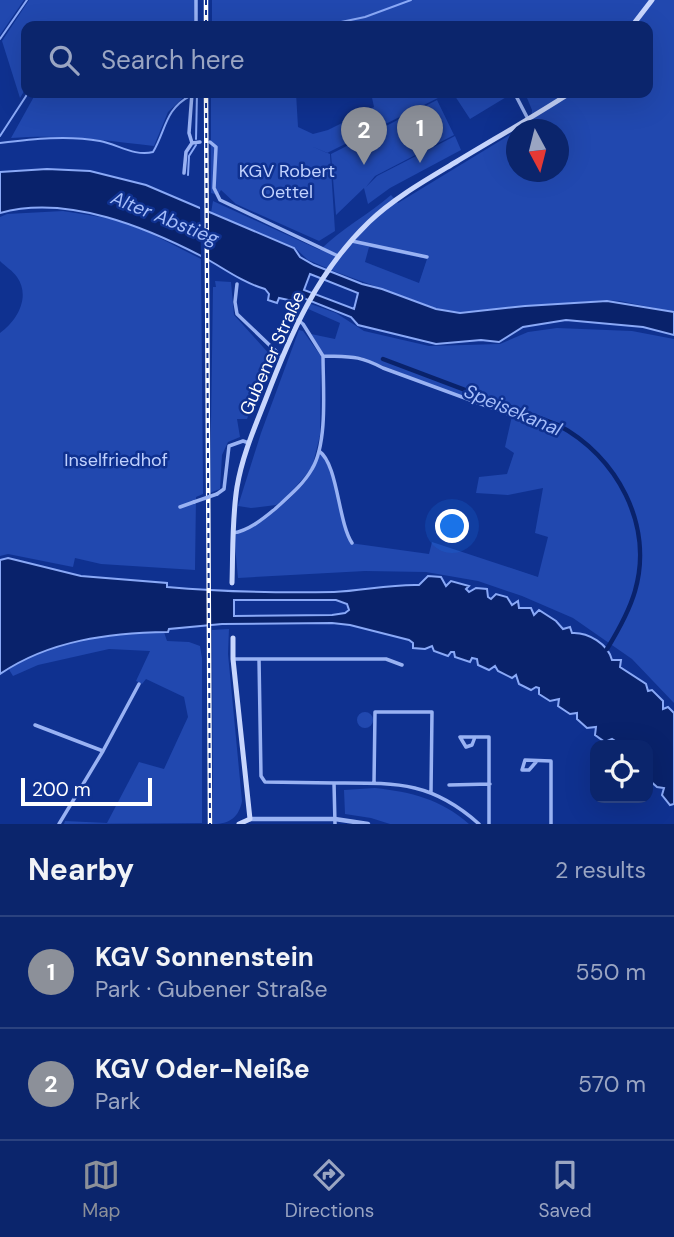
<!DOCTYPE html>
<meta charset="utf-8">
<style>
:root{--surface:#0b256c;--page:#193174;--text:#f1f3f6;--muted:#9aa5c2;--line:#2b427f;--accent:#8c9099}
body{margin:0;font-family:"DM Sans",sans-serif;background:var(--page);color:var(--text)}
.controls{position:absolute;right:21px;bottom:21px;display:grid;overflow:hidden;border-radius:14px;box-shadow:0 7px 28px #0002}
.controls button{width:63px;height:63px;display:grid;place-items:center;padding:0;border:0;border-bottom:2px solid var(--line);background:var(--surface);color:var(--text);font:35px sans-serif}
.compass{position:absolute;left:506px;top:119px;width:63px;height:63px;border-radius:50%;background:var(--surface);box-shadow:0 7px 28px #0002;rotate:173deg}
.scale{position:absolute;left:21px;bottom:18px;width:131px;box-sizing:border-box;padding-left:7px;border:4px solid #fff;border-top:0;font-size:19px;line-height:24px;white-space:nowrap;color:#fff;-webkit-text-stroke:5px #0f3190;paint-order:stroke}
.you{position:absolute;left:453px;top:527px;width:24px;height:24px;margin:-18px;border:5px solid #fff;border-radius:50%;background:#1a73e8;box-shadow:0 0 0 10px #1a73e833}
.badge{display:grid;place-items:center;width:46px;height:46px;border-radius:50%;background:var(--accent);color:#fff;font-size:23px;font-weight:700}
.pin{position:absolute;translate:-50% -58px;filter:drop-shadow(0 2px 4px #0008)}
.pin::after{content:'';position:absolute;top:37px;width:24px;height:21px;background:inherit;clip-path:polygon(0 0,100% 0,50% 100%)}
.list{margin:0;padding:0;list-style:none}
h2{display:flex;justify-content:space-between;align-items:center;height:91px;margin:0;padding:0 28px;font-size:30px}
h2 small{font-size:23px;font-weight:400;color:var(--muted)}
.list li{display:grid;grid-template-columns:46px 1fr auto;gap:21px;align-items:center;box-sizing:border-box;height:112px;padding:0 28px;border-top:2px solid var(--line)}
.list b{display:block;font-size:26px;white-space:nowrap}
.list p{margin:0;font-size:23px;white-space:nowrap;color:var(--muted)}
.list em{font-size:23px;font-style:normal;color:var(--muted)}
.icon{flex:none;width:38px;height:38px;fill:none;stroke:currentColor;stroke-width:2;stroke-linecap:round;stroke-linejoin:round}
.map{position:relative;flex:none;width:674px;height:824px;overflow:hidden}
.search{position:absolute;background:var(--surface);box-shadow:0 7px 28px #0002;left:21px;right:21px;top:21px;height:77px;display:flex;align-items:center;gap:18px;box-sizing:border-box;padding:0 24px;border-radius:14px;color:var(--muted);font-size:26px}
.sheet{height:315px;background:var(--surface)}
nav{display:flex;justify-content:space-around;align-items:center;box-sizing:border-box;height:98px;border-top:2px solid var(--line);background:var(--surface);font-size:19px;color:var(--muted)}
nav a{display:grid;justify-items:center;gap:4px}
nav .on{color:var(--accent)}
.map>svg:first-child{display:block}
.green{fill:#2148af;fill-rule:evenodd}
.water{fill:#09226b;stroke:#8aa9f7;stroke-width:2;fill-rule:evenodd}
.pier{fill:#0f3190}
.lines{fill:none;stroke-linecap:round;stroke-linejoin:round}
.stream{stroke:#8aa9f7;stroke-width:2}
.canal{stroke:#09226b;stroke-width:4.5}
.minor{stroke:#99b2f3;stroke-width:3.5}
.tertiary{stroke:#99b2f3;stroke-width:4.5}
.secondary{stroke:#c8d6fd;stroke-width:5}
.rail-casing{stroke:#fff;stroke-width:4.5}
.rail{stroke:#0f3190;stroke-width:2;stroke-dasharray:5;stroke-linecap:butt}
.minor-bridge{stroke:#99b2f3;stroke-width:3.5}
.labels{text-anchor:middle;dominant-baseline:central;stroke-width:5;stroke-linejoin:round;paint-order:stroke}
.park-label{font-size:18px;fill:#c0d1fe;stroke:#0f3190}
.street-label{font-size:18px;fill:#fff;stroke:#0f3190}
.water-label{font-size:19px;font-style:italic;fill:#a5bdfa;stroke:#0f3190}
</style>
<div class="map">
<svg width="674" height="824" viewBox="0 0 674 824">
<rect width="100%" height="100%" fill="#0f3190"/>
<path class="green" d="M0 0H24L0 35Z
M29 0H195L194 26H26V88L20 98 2 41Z
M212 0H674V312L620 301 605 300 460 312 435 308 336 272 308 260 294 247 211 213 213 201 320 250C342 228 368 215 391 195L398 203 516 131V172H558V130L519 129 531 122 532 110 525 93H648V26H212ZM369 247 427 259 419 283 365 262Z
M36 93H188L168 112 154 146C103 140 62 134 11 138Z
M211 93H296L298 127 313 134 328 130 374 107 371 93H448L327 153 311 146 330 154 335 231 319 241 236 204 221 190 218 195 211 193Z
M453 93H513L470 119Z
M437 100 454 135 375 176 366 187 377 176 455 136 461 150 390 188 368 204 364 188 336 215 331 154Z
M63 211 113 219 146 231 201 259 203 494 196 497 195 570 101 564 75 558 73 567 8 554 0 556V333C17 321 31 297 17 277 13 271 5 266 0 261V217L7 214Z
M215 281 231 282 234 315 272 357 247 419H237L240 437 228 442 222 455 220 489 210 493 213 287H216Z
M308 303 336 313 364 331 429 346 500 344 528 332 557 328 632 331 674 339V703L632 659 573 618 522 596 478 581 426 572 365 571 238 578 234 535C255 530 292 499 305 482 312 473 316 463 320 452 333 466 344 522 350 543L429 554 432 542 538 577 548 537 535 533 543 488 508 495 476 493 479 477 507 474 514 453 505 447 512 416 378 364 361 357 324 355 311 334 335 339 340 323 306 308Z
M299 330 303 331 321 356 320 435 312 468 285 499 276 505 251 508 238 506 261 433Z
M229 629 228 654 242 801C239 817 230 824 213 824L212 630Z
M164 632 167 641 189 642 200 646 202 658V823L64 824 65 821 107 823 139 762 164 769 188 717 184 697 146 679 142 684 136 681 150 651 109 649 38 665 13 676 8 668C54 639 111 633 164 632Z
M357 720a8 8 0 1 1 16 0a8 8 0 1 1-16 0Z
M375 788C411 792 441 799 469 824H390L371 818 345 814 344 790Z"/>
<path class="water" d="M47 169 90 171 146 185 294 248 300 257 314 265 362 284 382 289 436 309 460 313 525 306 607 301 674 312V335L643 327 566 320 523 327 499 342 481 340 436 344 358 325 351 317 301 297 293 301 279 298 277 303 268 300 269 294 265 289C244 283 226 270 207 259 148 228 68 194 0 213V172ZM310 274 358 293 354 309 304 290Z
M8 558 81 576 167 583V587C223 592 278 593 334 592 362 591 390 584 419 585L428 576 441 577 446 586 451 581 469 586 466 589 469 592 476 588 487 589 488 597 491 599 496 594 507 597 512 605 518 601 519 608H531L534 615 539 610 556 621 563 629 570 627 572 633C588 632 608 644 612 660H621L620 667 646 684 648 691 652 690 663 701V709L668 707 674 713V804L670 805 662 795 664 788 657 787 648 779V745H614L615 741 612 739 605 742 595 735 596 727 587 728 577 719V713L570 714 558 706 559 699 550 701 539 694V688L536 687 531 690 519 684 516 675 512 678 498 671 495 666 489 670 478 665 477 659 472 658 470 662 455 657 454 652H451L448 656 434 651 432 646 425 649 413 648V643L409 640 350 625 332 623 222 624 169 629 168 632C109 633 50 640 0 674V560ZM234 600H336L347 604 349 610 345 613 332 615 234 616Z"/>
<path class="pier" d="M200 206 209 210V265L201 260Z"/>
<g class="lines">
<path class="stream" d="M322 26 365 17 411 0
M0 39 27 0
M194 94 196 93
M0 136 28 93
M196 139 197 93
M0 143C33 139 67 135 100 141 117 144 135 157 153 152 166 130 165 109 190 96
M188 175 189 156 196 145"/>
<path class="canal" d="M383 359 558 425C617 456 654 525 635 591 629 612 618 631 607 649"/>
<path class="minor" d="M196 0V26
M515 94 528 119
M210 142 216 147 214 188 220 200 338 256
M192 143 189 133 192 93
M184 173 186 152 192 143 200 142
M352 241 427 257
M237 284 235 302 237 314 282 357
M298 320 303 324 323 356C351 357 358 355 383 368L514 416
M319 451C338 464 338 522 352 543
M217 494 224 489 229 446 243 441 249 443
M180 507 194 502
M233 533C248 531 263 519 275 509 288 497 303 485 312 469 328 442 323 388 323 356
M233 659H386L402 665
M259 659 261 776 265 782 334 783 335 824
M35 725 103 751
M475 737 472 745 466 747 460 737H489V824
M536 762 529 770H522L525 760 551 761V824
M334 783C396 783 431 781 479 824
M374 783 375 712H432L431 792
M449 785 490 784
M59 824 103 751 139 684"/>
<path class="tertiary" d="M250 819H335L368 824"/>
<path class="secondary" d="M632 26 652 0
M232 583C233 551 232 519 237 487 242 457 254 429 265 401 290 335 317 272 369 222 394 198 426 180 456 162 494 139 533 117 570 93
M233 638V659L250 819 239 824"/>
<g class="rail-casing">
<path id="rail" d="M206 0V26
M206 93 210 824"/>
</g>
<use href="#rail" class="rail"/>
<path class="minor-bridge" d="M194 502 217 494"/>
</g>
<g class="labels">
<g class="park-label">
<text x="287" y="171">KGV Robert<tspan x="287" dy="21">Oettel</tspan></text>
<text x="116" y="460">Inselfriedhof</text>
</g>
<g class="street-label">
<text transform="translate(272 353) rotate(-66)">Gubener Straße</text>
</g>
<g class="water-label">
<text transform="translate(165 218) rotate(22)">Alter Abstieg</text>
<text transform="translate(513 410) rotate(23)">Speisekanal</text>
</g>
</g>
</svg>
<div class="controls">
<button><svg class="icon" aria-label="locate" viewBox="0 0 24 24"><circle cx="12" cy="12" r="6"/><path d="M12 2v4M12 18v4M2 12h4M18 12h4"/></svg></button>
</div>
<svg class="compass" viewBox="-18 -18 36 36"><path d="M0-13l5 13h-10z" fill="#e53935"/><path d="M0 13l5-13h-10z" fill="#9aa5c2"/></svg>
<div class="scale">200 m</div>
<div class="you"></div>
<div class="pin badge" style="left:420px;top:163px">1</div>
<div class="pin badge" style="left:364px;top:165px">2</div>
<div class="search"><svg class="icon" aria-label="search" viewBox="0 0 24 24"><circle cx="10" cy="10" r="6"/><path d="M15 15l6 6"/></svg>Search here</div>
</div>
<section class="sheet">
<h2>Nearby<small>2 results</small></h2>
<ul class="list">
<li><span class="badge">1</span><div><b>KGV Sonnenstein</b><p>Park · Gubener Straße</p></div><em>550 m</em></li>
<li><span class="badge">2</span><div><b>KGV Oder-Neiße</b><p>Park</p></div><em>570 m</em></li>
</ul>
</section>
<nav>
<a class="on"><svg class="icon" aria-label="map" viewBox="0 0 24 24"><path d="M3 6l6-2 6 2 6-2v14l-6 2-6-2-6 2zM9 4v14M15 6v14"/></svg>Map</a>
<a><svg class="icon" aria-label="directions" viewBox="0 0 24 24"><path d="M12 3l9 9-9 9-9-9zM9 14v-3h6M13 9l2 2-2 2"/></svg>Directions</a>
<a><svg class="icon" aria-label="saved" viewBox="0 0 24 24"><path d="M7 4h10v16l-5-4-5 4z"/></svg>Saved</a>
</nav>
